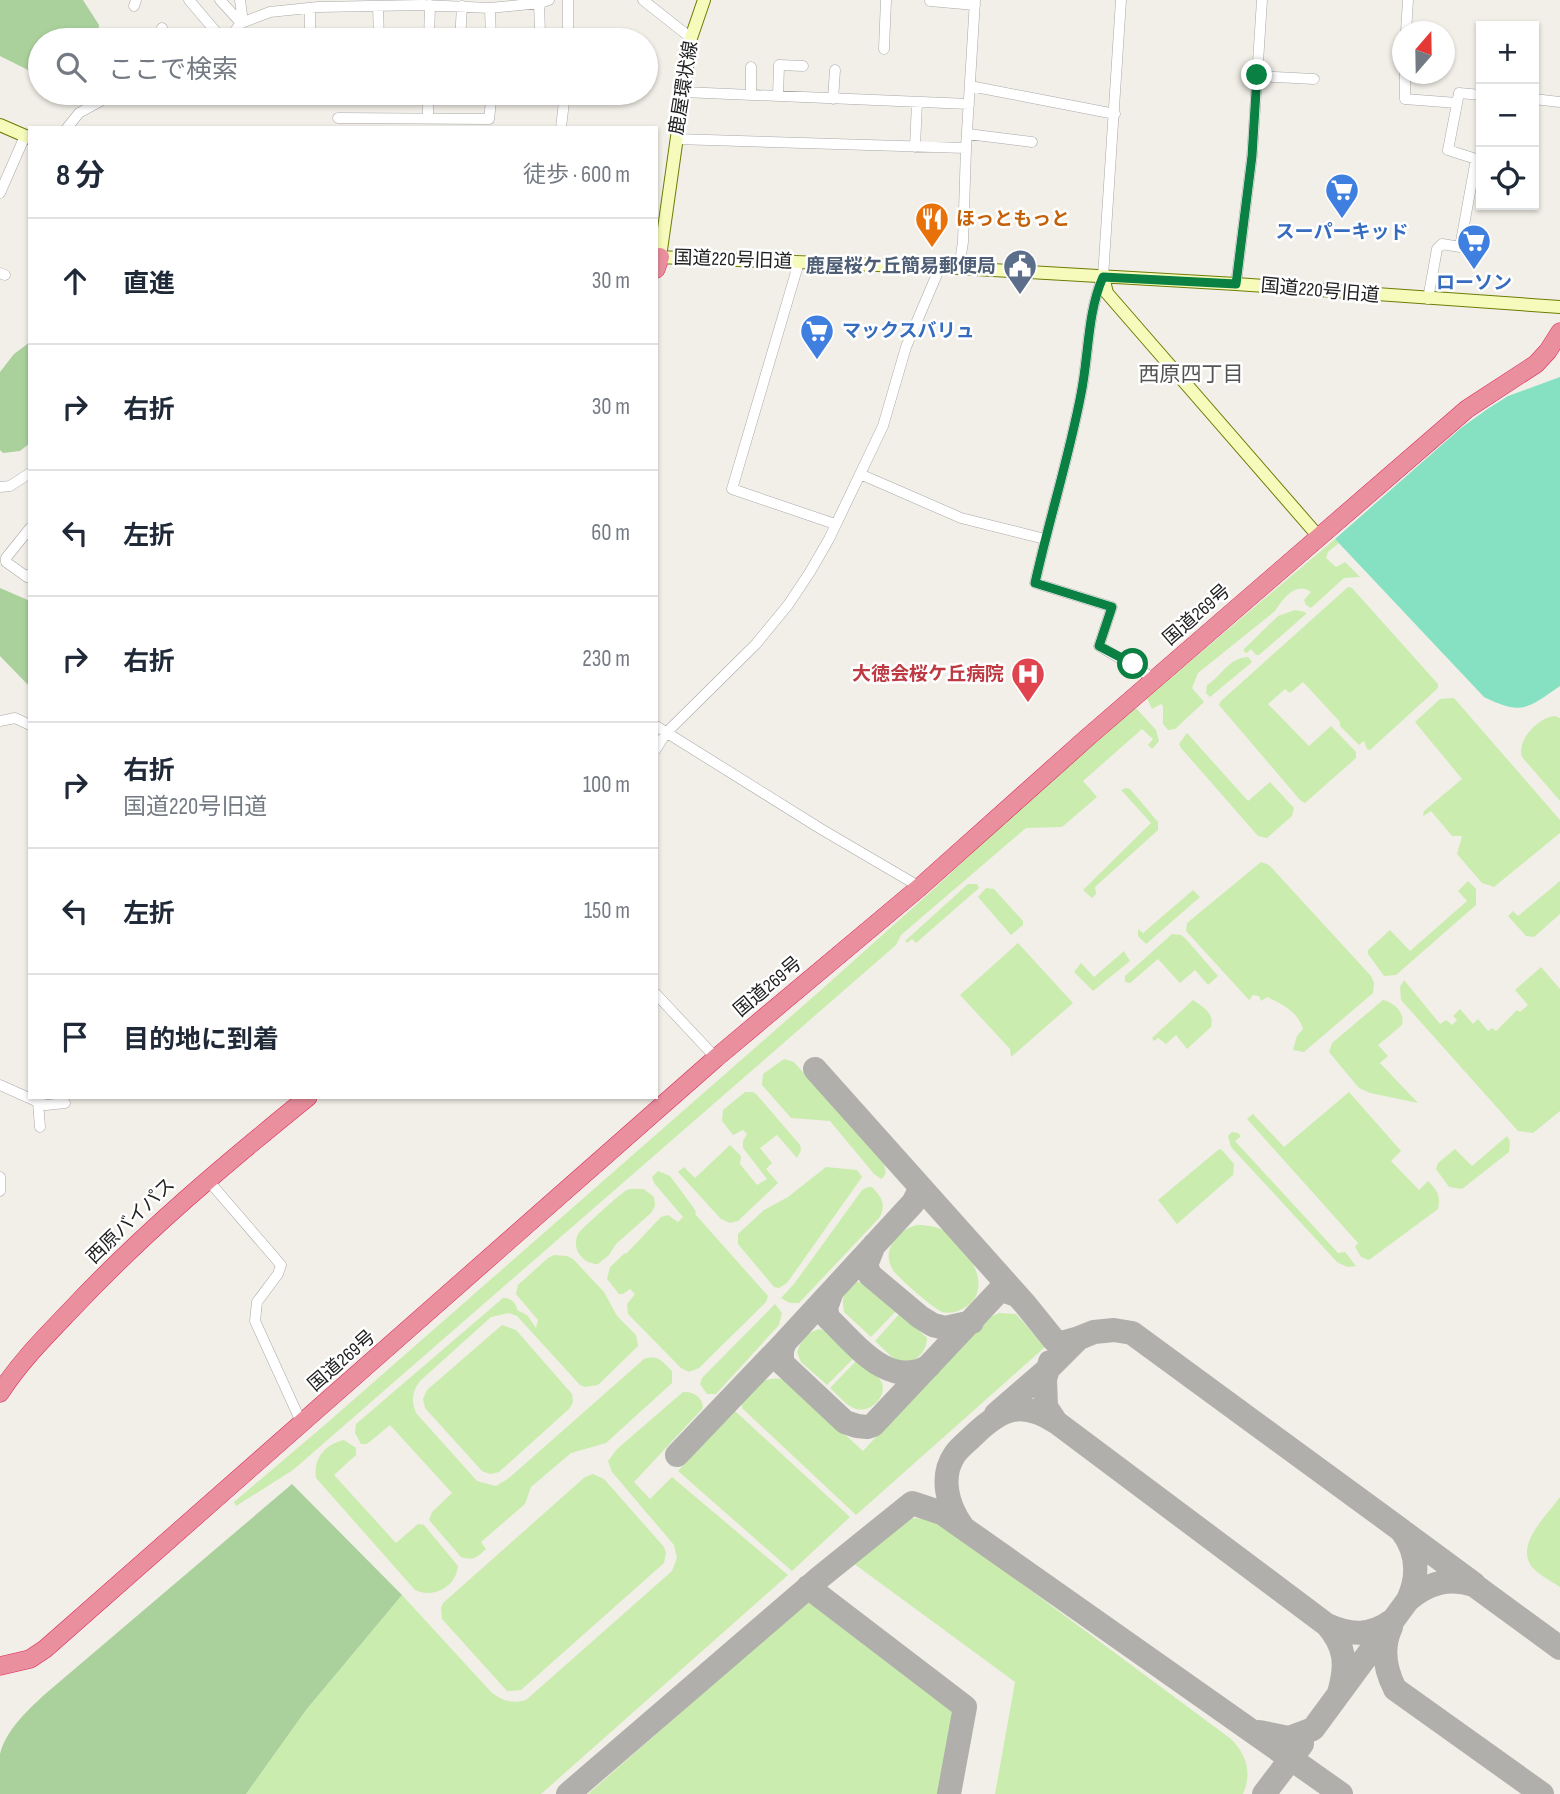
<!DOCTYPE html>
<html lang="ja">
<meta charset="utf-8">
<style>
:root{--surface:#fff;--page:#f2f2f3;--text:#1f2937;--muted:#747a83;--line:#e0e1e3}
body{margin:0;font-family:"Sofia Sans Condensed","Noto Sans JP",sans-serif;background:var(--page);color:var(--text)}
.controls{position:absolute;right:21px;top:21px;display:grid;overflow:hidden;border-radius:0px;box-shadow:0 2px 5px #0004}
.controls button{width:63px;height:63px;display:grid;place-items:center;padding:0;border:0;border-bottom:2px solid var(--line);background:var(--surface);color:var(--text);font:35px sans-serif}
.compass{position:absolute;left:1392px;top:21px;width:63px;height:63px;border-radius:50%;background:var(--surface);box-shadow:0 2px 5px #0004;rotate:20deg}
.stop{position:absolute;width:21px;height:21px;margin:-16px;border:5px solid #0b8043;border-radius:50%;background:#fff}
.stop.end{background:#0b8043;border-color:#fff;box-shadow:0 2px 7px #0008}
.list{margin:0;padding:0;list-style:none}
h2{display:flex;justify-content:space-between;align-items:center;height:91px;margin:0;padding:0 28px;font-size:30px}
h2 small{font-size:23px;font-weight:400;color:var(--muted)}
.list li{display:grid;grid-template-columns:46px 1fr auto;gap:21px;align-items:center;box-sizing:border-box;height:126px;padding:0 28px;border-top:2px solid var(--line)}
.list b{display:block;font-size:26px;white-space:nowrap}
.list p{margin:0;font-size:23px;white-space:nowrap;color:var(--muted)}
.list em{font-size:23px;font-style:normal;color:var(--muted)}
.icon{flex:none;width:38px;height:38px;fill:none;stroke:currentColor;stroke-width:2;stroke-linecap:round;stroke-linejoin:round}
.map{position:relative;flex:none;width:1560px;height:1794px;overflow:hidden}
.search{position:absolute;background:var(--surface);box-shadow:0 2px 5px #0004;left:28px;top:28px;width:630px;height:77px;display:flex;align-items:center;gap:18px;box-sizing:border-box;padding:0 24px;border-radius:38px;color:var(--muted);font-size:26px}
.panel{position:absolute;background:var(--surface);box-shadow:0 2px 5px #0004;left:28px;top:126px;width:630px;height:973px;border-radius:0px}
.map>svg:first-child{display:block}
.grass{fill:#caecae}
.forest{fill:#aad19c}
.pitch{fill:#85e1c1}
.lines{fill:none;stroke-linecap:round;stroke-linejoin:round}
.taxiway{stroke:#b0afac;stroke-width:24}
.street-casing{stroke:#a8a8a8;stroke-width:11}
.secondary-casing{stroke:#6c7d03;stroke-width:14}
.highway-casing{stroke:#df265f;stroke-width:19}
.street{stroke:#fff;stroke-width:10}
.secondary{stroke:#f6fbbc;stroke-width:12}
.highway{stroke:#e98f9d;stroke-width:18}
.route{stroke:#0b8043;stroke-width:9}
.labels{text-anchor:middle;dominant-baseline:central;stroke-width:5;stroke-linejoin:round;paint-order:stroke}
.street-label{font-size:19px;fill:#212121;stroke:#fff}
.food-label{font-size:19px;font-weight:bold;fill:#c56008;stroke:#fff;text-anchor:start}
.shop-label{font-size:19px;font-weight:bold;fill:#366cbe;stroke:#fff}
.service-label{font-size:19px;font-weight:bold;fill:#4e5e75;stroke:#fff;text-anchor:end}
.health-label{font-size:19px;font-weight:bold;fill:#be3a42;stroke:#fff;text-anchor:end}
.neighbourhood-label{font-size:21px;fill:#545454;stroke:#fff}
</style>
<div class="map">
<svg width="1560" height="1794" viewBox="0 0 1560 1794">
<rect width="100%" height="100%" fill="#f2efe8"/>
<path class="grass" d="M1335 539 1339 543 1328 552 1326 558 1336 567 1345 562 1360 577 1344 578 1311 608 1306 605 1304 600 1311 592C1296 581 1283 599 1275 611L1198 673 1192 688 1204 702 1175 729 1168 730 1163 724V706L1161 704 1152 709 1147 698Z
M1348 587 1352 588 1438 684V688L1370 750 1367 749 1364 741 1359 745 1340 726V722L1303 682 1290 693 1285 689 1268 704 1309 746 1331 726 1356 752V758L1305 803 1300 800 1219 705 1221 701Z
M1295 610 1305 612 1306 614 1259 655H1256L1251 649 1247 653 1244 652V649L1278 616Z
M1248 657 1252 662 1210 697 1206 693 1207 685C1222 676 1228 658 1248 657Z
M1454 698 1560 820V833L1494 887 1482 883 1457 854 1462 836H1452L1431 811 1423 816 1424 811 1462 779 1415 722 1440 699Z
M1135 707 1156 730 1159 741 1152 749 1148 745 1153 739 1142 729 1083 781 1097 797 1062 827 1026 828 901 935 896 945 293 1470 236 1506 234 1502 327 1423 821 990 936 887 1073 758Z
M1555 716 1560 718V801L1522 757C1516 740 1539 717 1555 716Z
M1187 733 1248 801 1270 782 1294 808 1292 816 1267 838 1258 836 1181 748 1179 744Z
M1126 788 1130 789 1158 822V830L1095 887 1096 894 1092 898 1083 890 1151 823 1121 790Z
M1261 862 1269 865 1371 976 1374 983 1373 993 1304 1052 1293 1050 1297 1036 1303 1029C1297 1011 1284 1005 1267 997L1261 1001 1259 996 1253 995 1249 1000 1186 931 1187 923Z
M1468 881 1476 889V905L1396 975 1384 976 1368 954V950L1390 930 1410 951 1467 901 1458 891Z
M1560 881V914L1534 937 1526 936 1508 916 1513 911 1518 916Z
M968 884H977L979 888 916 943 912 939 907 943 905 941Z
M986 888 994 889 1023 921V925L1011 935 978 897Z
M1193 890 1200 897 1146 944 1138 936V929L1143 933Z
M1172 934 1181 935 1185 938 1218 976 1208 985 1195 970 1180 983 1158 959 1130 983 1125 982V976Z
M1018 943 1073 1003 1011 1057 1010 1049 960 995Z
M1124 951 1130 961 1093 991 1074 972 1081 963 1094 977Z
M1541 967 1560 989V1111L1533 1133 1518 1131 1401 1000 1400 987 1404 980 1440 1024 1446 1020 1452 1025 1457 1020 1453 1016 1460 1009 1473 1024 1478 1019 1488 1031 1492 1028 1496 1031 1517 1010 1520 1012 1528 1005 1515 990Z
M1193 1000C1203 1007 1215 1013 1211 1027L1187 1049 1176 1035 1166 1044 1158 1038 1154 1041 1152 1038Z
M1383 1000C1395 1003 1405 1013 1402 1025L1378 1045 1388 1056 1380 1063 1418 1103 1370 1093 1359 1088 1329 1052 1332 1043Z
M784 1059 794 1062 884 1164C886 1171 887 1175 881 1179L874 1174 830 1121 791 1118 762 1085 763 1074Z
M745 1092H753L757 1095 800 1145 801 1150 797 1158 777 1135 760 1148 772 1163 766 1169 778 1183 738 1221 730 1223 721 1219 678 1172 684 1167 695 1178 730 1145 741 1156 740 1164 757 1185 767 1179 743 1148V1141L747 1134 743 1130 733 1135 722 1121 723 1110Z
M1349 1092 1401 1151 1391 1161 1419 1190 1428 1181C1437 1190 1441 1196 1438 1209L1369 1260 1361 1257 1355 1247 1358 1243 1247 1119 1253 1114 1284 1147Z
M1232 1132 1238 1133 1241 1136 1235 1141 1338 1253 1345 1252 1356 1266 1347 1267 1337 1262 1231 1147 1228 1136Z
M1507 1136 1510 1141 1509 1152 1462 1189 1449 1187 1436 1169 1438 1163 1455 1149 1472 1166Z
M1221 1149 1234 1164 1233 1175 1177 1224 1158 1200 1218 1150Z
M826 1167 857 1170 862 1177 787 1283 779 1288 774 1287 738 1244V1234L764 1210 788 1197Z
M658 1171 670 1176 693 1207 696 1212 695 1214 768 1296 766 1302 699 1368 689 1372 681 1368 628 1314 627 1304 635 1294 630 1289 623 1294H619L607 1279 610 1267 625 1253 626 1254 661 1217 668 1215 678 1222 683 1217 654 1183 652 1177Z
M868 1187H872C882 1198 886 1203 880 1217L799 1303H790L781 1298 794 1284 862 1190Z
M644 1189 654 1197 655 1206 651 1213 616 1244 609 1255 598 1264C583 1264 571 1249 578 1234 581 1229 622 1192 627 1190 631 1188 639 1189 644 1189Z
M917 1225C927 1225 940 1227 948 1233 971 1251 998 1295 958 1311 953 1313 947 1313 942 1312 934 1309 897 1277 893 1270 880 1250 899 1229 917 1225Z
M554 1255 567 1256 573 1259 604 1292 617 1316 636 1335 638 1346 598 1385 585 1387 580 1385 517 1316 509 1313 491 1317 420 1381C412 1391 411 1401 416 1413L477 1481 496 1486 509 1478 644 1359C658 1354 663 1362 672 1371V1383L606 1443 571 1453 531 1487 525 1504 481 1542 486 1549C478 1557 473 1561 461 1557L429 1520 432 1512 452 1493 390 1425 367 1444H361L355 1433 356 1424 503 1298C510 1297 517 1303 517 1310L527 1315 536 1328 538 1320 516 1294 518 1285 548 1258Z
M857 1282H869L898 1309 871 1337 844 1312C841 1299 844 1288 857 1282Z
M775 1304 782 1313 779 1325 716 1394H707L700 1384 702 1378Z
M901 1312 927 1338C927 1350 919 1358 909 1363L896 1361 875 1341Z
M999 1313 1016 1314 1045 1347 856 1515 742 1408C740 1390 768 1373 785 1380L863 1451 984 1320Z
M502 1325 516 1330 572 1394 573 1402 570 1408 499 1472 490 1474 482 1471 425 1408 423 1399 427 1390Z
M819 1329 829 1332 853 1355V1359L827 1385 801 1362 797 1352 804 1335Z
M858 1359C865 1366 878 1374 882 1383 887 1397 870 1413 856 1409 846 1406 838 1395 830 1388Z
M683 1392C693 1391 703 1397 703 1408L634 1482 650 1499 672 1477 788 1575 541 1794H246L306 1710 402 1595 491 1692C502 1701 512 1704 526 1700L672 1571 677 1558 674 1545 612 1472 608 1461 617 1449Z
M734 1410 850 1517 792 1571 678 1471Z
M344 1440 356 1448V1455L334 1475 396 1543 418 1524 424 1525 458 1566C456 1587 433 1599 415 1590L316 1478C313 1459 325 1444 344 1440Z
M593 1474 604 1479 664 1547 666 1553 664 1563 521 1690 507 1691 442 1619 441 1608 443 1603 585 1477Z
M1560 1497V1587C1551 1581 1533 1572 1529 1562 1519 1540 1549 1513 1560 1497Z
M911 1518 926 1519 944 1526 1231 1739C1247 1755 1252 1773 1243 1794H995L1015 1682 853 1563V1560L897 1523Z
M810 1599 956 1706 941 1794H588Z"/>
<path class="forest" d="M0 0H83L99 25 97 40H40V76L0 56Z
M30 342V443L20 451 3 453 0 450V372L14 354Z
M0 588 30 601V687L0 656Z
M292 1484 402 1595 306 1710 246 1794H0C0 1782 0 1766 0 1754 6 1730 27 1711 44 1695Z"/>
<path class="pitch" d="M1560 377V686C1528 708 1522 716 1484 697L1335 539 1461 428 1486 410 1508 396Z"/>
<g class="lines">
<path class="taxiway" d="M815 1069 1025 1304 1054 1340 1061 1343 1079 1338
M917 1183 919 1191 913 1203 785 1342 782 1350V1363L845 1422 857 1426 867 1427 873 1425 999 1291H1005L1016 1295
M874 1245 866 1265 870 1275 920 1317 933 1325 945 1328 972 1322
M832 1291 826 1308 828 1318C856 1344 888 1390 929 1366
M996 1414 1048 1369 1050 1362
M1056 1422 1046 1407 1045 1379 1048 1369 1079 1338 1094 1332 1114 1330 1132 1333 1401 1530C1418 1552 1419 1576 1408 1600L1313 1729 1289 1738 1259 1732
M677 1455 785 1342
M962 1526C948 1506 939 1477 955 1454 960 1447 968 1441 974 1435 1002 1408 1021 1400 1056 1422L1327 1625C1351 1636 1371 1636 1393 1620
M1405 1533 1474 1584
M808 1587 965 1707 949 1794
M1408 1600C1428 1583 1449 1577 1474 1585L1560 1648
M1327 1625C1346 1647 1347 1665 1339 1693
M1391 1627C1381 1648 1385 1669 1395 1689L1542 1794
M568 1794 819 1578 912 1503 942 1513 1341 1794
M1264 1794 1302 1744"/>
<g class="street-casing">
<path id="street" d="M189 0 223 40
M220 0 241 23
M240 0 243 22
M643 0 691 38
M1121 0 1103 277C1087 313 1089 355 1081 394 1069 457 1049 520 1035 583L1112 607 1099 646 1155 679
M930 1 975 5
M134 6 136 0
M378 6 379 40
M490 8 491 40
M310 9V40
M162 28 166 40
M1406 32 1408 0
M228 40 241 23 270 12 318 7 422 5 490 8 540 3 549 0
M429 40 430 5
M460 40 462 6
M538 40 540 35 539 0
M568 40V0
M884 49 886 0
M1405 74V99L1457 103
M1257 76 1314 79
M970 86 1115 114
M683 92 969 104
M428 93V118
M751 95V67
M778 96 779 65 803 66
M833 99 835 70
M1534 99 1560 102
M338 118 489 119 492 93
M67 128 79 113 115 93
M561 128 565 93
M968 134 1032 142
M676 139 966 148
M915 147 917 102
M0 193 25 136
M799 262 732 489 835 524
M959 268 963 242 966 148 975 0
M0 273 5 275
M1236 284 1252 156 1262 0
M1428 299 1437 249 1442 244 1460 247 1476 159 1448 150 1459 93 1481 95
M860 474 961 518 1045 539
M0 487 10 486 30 473
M30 528 6 558V562L27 577 30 574
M0 721 15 718 30 725
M656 726 821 829 920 887
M656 749 666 733 756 644 788 605 810 572 829 539 883 426 906 347 940 267
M656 994 716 1058
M0 1085 38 1102 40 1127
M38 1102 46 1105 65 1103
M207 1179 281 1265 278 1274 257 1302 255 1321 302 1424
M0 1191V1177"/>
</g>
<g class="secondary-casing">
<path id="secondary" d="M0 125 30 138
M656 257 959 268 1236 284 1560 307
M660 257 691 38 704 0
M1103 277 1107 293 1120 308 1319 537"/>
</g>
<g class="highway-casing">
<path id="highway" d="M656 269 660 257
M0 1393C19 1363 45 1337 69 1312 143 1233 224 1165 308 1097
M0 1666 30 1659 45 1649 716 1058 920 887 1088 737 1467 409 1536 364 1548 351 1560 332"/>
</g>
<use href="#street" class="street"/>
<use href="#secondary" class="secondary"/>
<use href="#highway" class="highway"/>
</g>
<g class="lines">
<path class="route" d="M1133 664 1099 646 1112 607 1035 583C1049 520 1069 457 1081 394 1089 355 1087 313 1103 277L1236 284 1252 156 1257 75"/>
</g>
<defs>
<g id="supermarket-pin" transform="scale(1.75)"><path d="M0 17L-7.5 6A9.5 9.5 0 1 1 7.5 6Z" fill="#3f7fe0" stroke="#fff"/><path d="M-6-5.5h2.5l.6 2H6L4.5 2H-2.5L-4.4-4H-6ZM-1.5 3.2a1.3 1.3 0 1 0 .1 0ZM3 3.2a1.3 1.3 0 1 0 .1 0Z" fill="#fff"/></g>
<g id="restaurant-pin" transform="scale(1.75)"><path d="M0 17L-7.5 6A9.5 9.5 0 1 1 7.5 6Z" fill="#e8710a" stroke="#fff"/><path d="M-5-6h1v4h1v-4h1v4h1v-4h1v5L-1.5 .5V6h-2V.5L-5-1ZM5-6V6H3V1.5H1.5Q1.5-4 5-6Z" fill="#fff"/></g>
<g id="civic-pin" transform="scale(1.75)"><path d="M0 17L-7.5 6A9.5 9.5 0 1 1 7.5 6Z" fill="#5c6f8a" stroke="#fff"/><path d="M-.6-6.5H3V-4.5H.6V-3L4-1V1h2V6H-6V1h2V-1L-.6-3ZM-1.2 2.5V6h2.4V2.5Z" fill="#fff"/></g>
<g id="hospital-pin" transform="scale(1.75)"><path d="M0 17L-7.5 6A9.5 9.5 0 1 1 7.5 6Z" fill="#e0444e" stroke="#fff"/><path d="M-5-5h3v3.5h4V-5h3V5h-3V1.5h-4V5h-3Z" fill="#fff"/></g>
</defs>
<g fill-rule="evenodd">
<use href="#supermarket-pin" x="1342" y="190"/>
<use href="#restaurant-pin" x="932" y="219"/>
<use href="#supermarket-pin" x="1474" y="241"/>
<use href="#civic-pin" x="1020" y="266"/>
<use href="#supermarket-pin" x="817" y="331"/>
<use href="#hospital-pin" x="1028" y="674"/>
</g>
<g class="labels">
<g class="street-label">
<text transform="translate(684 88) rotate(-81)">鹿屋環状線</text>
<text transform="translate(733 260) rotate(2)">国道220号旧道</text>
<text transform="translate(1320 291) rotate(5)">国道220号旧道</text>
<text transform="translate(1197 615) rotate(-41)">国道269号</text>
<text transform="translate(768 987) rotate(-40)">国道269号</text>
<text transform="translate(131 1221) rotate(-44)">西原バイパス</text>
<text transform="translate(342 1361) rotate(-41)">国道269号</text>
</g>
<g class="food-label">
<text x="956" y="219">ほっともっと</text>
</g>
<g class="shop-label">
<text x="1342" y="232">スーパーキッド</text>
<text x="1474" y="283">ローソン</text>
<text x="842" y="331" text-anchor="start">マックスバリュ</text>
</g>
<g class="service-label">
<text x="996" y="266">鹿屋桜ケ丘簡易郵便局</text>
</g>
<g class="health-label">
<text x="1004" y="674">大徳会桜ケ丘病院</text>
</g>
<g class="neighbourhood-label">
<text x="1191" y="374">西原四丁目</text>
</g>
</g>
</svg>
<div class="controls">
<button>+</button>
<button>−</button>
<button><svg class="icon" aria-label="locate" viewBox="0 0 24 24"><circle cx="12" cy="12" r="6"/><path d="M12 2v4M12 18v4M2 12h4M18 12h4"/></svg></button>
</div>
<svg class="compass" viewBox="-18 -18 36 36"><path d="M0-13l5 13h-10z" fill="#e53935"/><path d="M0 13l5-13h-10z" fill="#747a83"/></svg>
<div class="stop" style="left:1133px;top:664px"></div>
<div class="stop end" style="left:1257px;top:75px"></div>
<div class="search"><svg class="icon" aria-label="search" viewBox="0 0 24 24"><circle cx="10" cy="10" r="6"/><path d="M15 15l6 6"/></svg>ここで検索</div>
<section class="panel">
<h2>8 分<small>徒歩 · 600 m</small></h2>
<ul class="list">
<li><svg class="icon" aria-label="ahead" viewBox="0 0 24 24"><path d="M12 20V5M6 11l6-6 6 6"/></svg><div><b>直進</b></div><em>30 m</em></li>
<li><svg class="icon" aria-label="right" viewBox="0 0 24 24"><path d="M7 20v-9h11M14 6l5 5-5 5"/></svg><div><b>右折</b></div><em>30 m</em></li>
<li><svg class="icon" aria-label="left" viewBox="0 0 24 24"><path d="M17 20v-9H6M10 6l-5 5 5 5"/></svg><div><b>左折</b></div><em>60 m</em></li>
<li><svg class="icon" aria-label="right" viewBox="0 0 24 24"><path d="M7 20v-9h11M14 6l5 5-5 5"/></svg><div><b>右折</b></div><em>230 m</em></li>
<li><svg class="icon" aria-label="right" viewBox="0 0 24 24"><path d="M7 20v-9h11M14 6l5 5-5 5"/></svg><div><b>右折</b><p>国道220号旧道</p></div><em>100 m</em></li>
<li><svg class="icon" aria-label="left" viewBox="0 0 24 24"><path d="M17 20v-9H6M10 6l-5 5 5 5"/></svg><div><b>左折</b></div><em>150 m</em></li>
<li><svg class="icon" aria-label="arrive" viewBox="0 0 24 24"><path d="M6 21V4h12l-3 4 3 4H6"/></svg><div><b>目的地に到着</b></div></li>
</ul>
</section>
</div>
